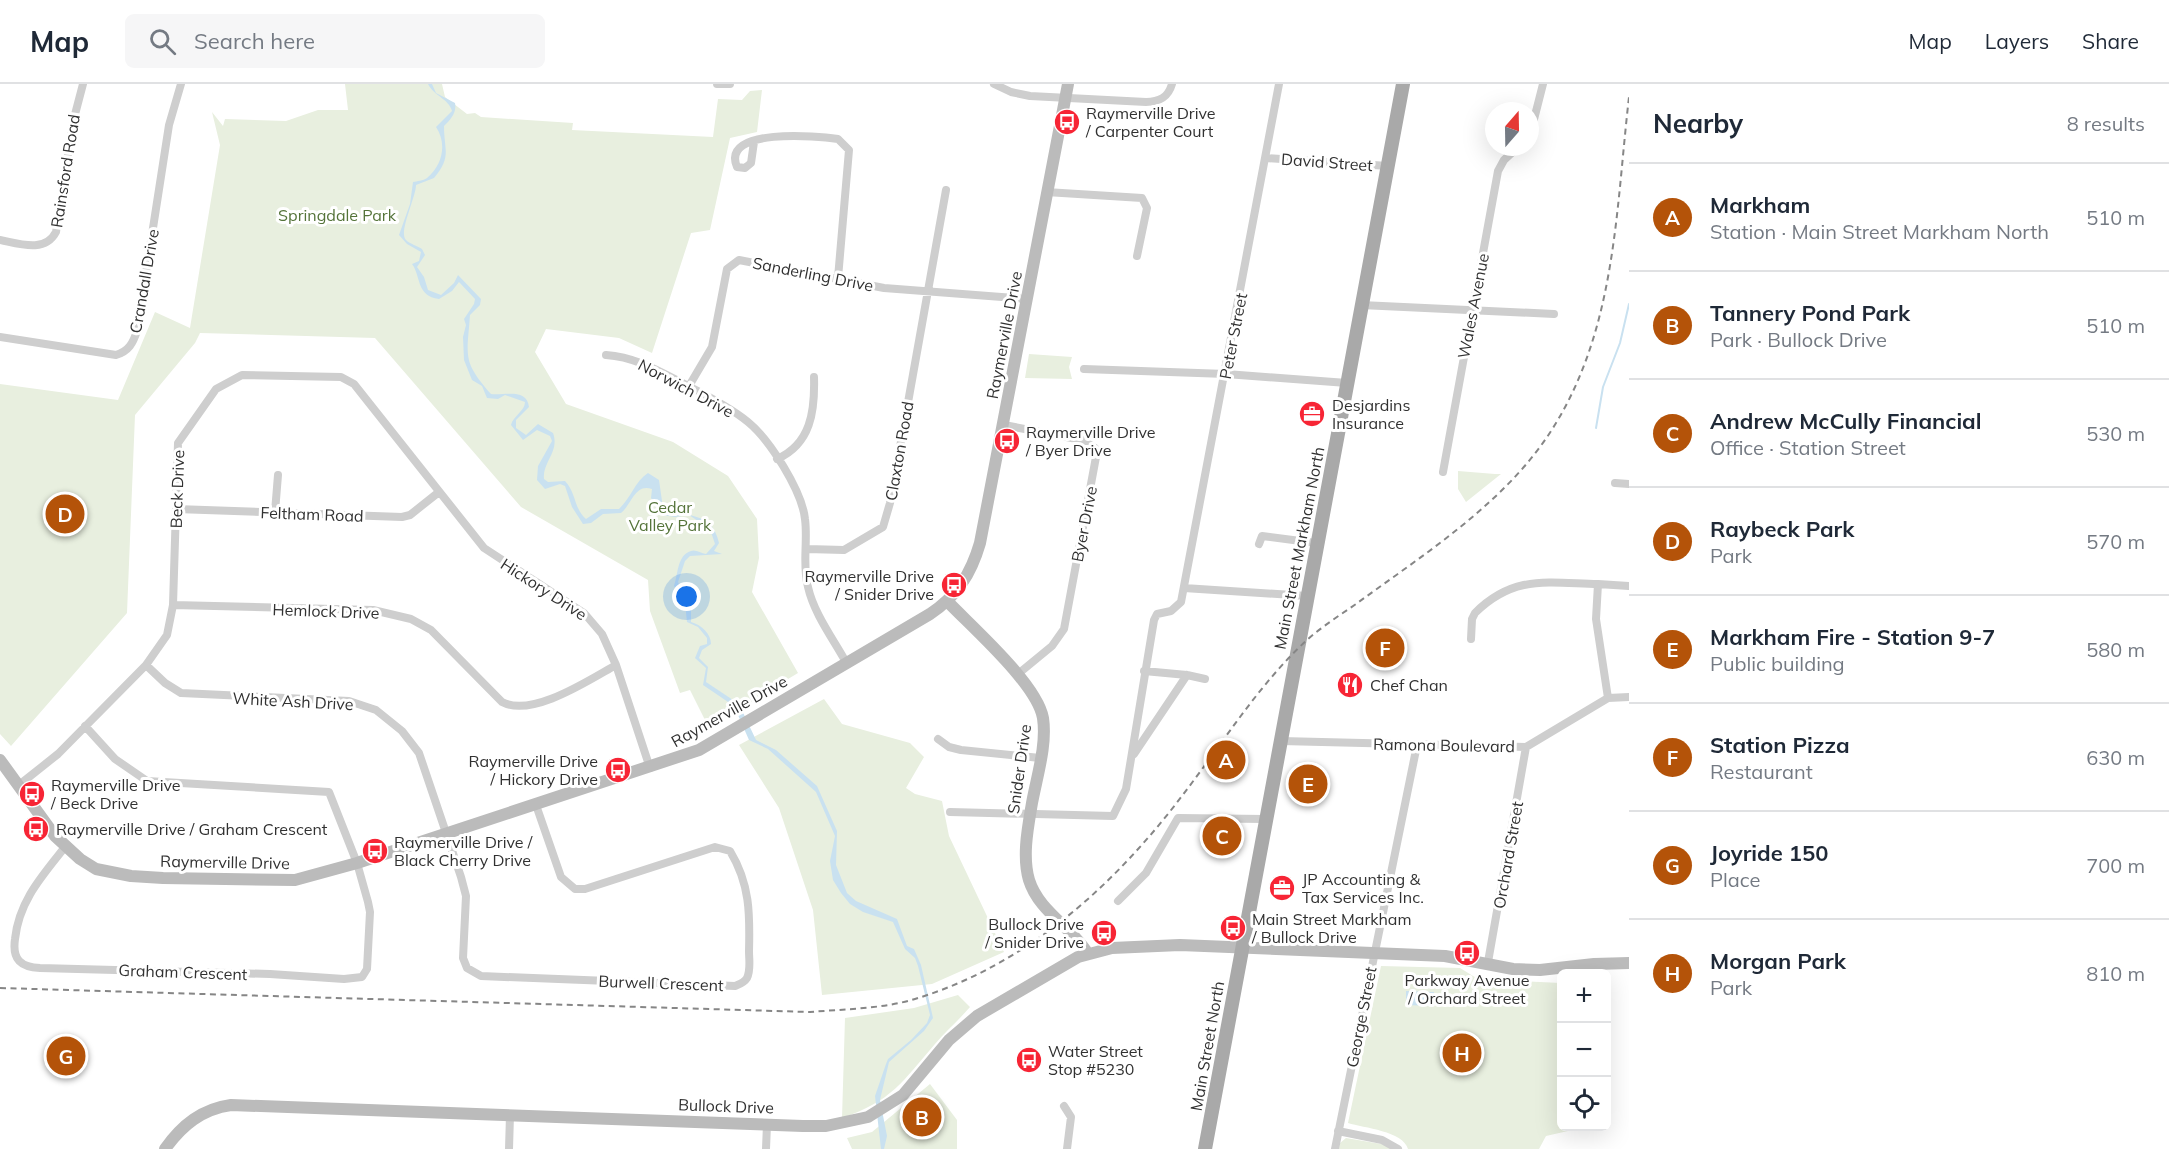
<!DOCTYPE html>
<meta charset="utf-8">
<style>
:root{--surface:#fff;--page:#f6f6f7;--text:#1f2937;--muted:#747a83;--line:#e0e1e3;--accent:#b45309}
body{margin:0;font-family:Mulish,sans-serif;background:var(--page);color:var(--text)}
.controls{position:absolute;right:18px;bottom:18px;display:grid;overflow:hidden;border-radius:9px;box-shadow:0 6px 24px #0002}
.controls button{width:54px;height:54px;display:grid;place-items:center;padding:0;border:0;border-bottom:2px solid var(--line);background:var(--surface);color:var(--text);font:30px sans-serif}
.compass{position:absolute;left:1485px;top:18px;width:54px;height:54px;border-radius:50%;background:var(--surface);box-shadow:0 6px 24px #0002;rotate:20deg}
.you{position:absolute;left:687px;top:513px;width:21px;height:21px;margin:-15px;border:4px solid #fff;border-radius:50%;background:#1a73e8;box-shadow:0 0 0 9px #1a73e833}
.badge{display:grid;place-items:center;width:39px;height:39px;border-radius:50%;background:var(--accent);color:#fff;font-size:20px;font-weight:700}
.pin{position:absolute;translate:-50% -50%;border:3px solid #fff;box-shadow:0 2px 6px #0006}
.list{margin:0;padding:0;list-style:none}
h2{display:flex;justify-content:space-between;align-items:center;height:78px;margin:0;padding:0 24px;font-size:26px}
h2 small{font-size:20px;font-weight:400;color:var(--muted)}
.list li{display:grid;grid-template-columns:39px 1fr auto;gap:18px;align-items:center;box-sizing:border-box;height:108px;padding:0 24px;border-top:2px solid var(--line)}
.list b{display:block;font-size:22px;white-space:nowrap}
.list p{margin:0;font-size:20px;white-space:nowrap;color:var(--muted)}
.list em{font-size:20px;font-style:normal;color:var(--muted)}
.icon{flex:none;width:33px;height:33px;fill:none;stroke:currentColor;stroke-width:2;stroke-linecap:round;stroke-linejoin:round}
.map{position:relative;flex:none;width:1629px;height:1065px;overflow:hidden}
header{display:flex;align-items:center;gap:36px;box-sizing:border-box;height:84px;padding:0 30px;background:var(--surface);border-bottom:2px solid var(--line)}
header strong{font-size:28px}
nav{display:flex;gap:33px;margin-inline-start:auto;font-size:21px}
.search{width:420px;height:54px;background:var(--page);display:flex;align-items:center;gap:15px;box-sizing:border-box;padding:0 21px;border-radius:9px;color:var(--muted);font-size:22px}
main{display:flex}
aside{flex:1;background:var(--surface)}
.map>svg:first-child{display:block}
.green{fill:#e8efdf}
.water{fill:#c9e1f0}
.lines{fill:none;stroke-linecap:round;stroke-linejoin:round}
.stream{stroke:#c9e1f0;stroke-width:2}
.street{stroke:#cecece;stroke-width:8}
.secondary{stroke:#bbb;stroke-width:12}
.primary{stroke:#a9a9a9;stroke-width:14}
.rail{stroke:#868686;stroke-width:2;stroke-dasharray:6 4.5;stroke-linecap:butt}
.labels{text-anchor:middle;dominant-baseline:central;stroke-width:6;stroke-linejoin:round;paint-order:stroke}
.poi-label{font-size:16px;fill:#313131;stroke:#fff;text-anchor:start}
.street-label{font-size:16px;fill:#313131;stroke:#fff}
.park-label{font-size:16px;fill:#547339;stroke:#fff}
</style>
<header>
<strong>Map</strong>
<div class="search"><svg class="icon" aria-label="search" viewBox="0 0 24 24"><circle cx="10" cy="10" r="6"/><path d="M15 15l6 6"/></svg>Search here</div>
<nav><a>Map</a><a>Layers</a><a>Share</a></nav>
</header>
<main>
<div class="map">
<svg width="1629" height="1065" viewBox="0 0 1629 1065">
<rect width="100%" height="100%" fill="#fff"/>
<path class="green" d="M345 0H442L445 13 467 30 475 29 481 33 573 39 572 46 713 53 718 15 742 16 750 7 762 6 757 48 730 54 710 146 691 149 652 269 619 254 546 245 535 268 566 320 673 358 728 392 757 435 759 474 752 508 798 589 788 595V598L708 642 690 606 680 609 650 527 648 496 521 423 375 254 200 249 195 259 135 331 127 529 11 662 0 650V300L118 316 155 228 190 244 220 61 212 28 223 42 225 35 286 37 318 26H348Z
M1029 270 1072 273 1069 283 1072 295 1025 294Z
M1458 387 1495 390H1501L1466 418 1458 405Z
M824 615 842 640 910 659 924 673 906 704 915 710 942 717 949 752 1004 868 932 900 822 911 813 826 779 724 739 661Z
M1381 882 1460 884 1478 895 1561 899 1562 1042 1569 1043 1568 1047 1546 1052 1539 1065H1408C1403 1047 1364 1044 1348 1039Z
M958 911 970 923C959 936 946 947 935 960 902 998 892 1017 842 1034L845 934 914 924Z
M930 1000 957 1036V1065H852L847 1054 872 1048Z
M1346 1054 1387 1061 1392 1065H1339L1340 1059Z"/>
<path class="water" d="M428 0H432L436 9 455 19C457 29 450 36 444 42 444 66 452 73 434 94L416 101C416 113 398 149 406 156 410 160 418 162 422 165L425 171 417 183 424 193 428 206 441 211 454 199 458 191 481 215 480 221 470 231C467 273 462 277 491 310 503 312 527 303 529 323L516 336V344L526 351 538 340 553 349C560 368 542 378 544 395L548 398 565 397C576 408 574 425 586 435L601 425H619C631 414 635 397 648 389L659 396 663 424C685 434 712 426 719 459L714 467 722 470 690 472 685 477 678 498 691 525V538C702 541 711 550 711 560L702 566 699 574 708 583 706 598 739 620 756 656 776 666 817 702 837 747 836 781 847 809 856 817 897 835 907 862 914 865 921 881 933 934 924 947 889 978 880 1016 887 1052 884 1065H881L875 1012 886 980 888 975 911 956 927 939 930 931 918 882 915 874 905 865 893 838 863 828 850 820 841 809 833 796 830 777 835 752 816 708 768 665 749 656 734 622 703 601 706 584 695 574 700 562 707 560V554L698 543 687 538 685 519 674 502C678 491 677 471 691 467 695 465 701 469 706 470L715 460 710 445 689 431 675 433 663 431 651 414 652 405C635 399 632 420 621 429L603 430 591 439 583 440 572 423 565 402 560 400 545 405 537 396 538 382 552 357 550 352 537 346 523 356 511 341C513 332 525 327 525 318L505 311 498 315 487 314 482 302 472 296 464 276 463 253 466 241 464 235 474 220 475 215 459 198 452 207 439 215C416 212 421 192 412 180L419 177 421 168 407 160 399 151 410 120 413 98C417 97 423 97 427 94 443 81 447 59 436 43L452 27C449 15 434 12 428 0Z
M1406 907 1434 908 1433 922 1406 921Z"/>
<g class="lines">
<path class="stream" d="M1596 344 1603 303 1620 259 1629 220"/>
<path class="street" d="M717 0H730
M994 0 1011 8 1030 12 1146 18C1159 18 1168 14 1172 0
M1530 51 1543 0
M754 58 751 79 745 84 737 83C720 43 818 52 838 55L849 66 838 194
M1266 74 1388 82
M1046 108 1142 114 1147 124 1137 172
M0 156C20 160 45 169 56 148L73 38 83 0
M1361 221 1554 230
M0 253 116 271C129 267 133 259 137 247L169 41 181 0
M606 271C637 273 662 289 690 303 710 313 731 324 748 338 770 356 802 407 805 435 808 458 802 481 808 503 814 530 834 556 847 580
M1084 285 1226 290 1347 299
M689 302 712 263 727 185 739 176 884 204 1027 215
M1004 341 1082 356 1095 364 1096 373 1064 545 1052 562 1018 590
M777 375C811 360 815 327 814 293
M1443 388 1498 87 1504 76 1518 63
M1615 399 1629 400
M176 425 402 433 410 431 439 408
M275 428 278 391
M1259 460 1262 452 1316 459
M807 465 844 466 883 443 890 419 946 106
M1184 504 1307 512
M173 521 373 526 411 535 431 546 502 618C532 634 589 596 616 581
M1471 555 1472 535 1475 529C1514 490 1549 499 1598 500
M146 581 165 599 181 609 349 617 376 626 402 647 419 669 461 793 466 812 463 874 467 884 481 892 735 902C740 900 744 899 747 894 751 886 749 876 749 867 750 830 750 800 730 767L715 763 585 805H575L561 793 536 721
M1144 587 1187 591 1205 595
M1608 614 1596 535 1598 500 1629 502
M938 655 949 663 961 666 1040 674
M1281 657 1526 663 1608 614 1629 613
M1134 670 1187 591
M19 701 58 670 146 581 167 551 173 521 178 359 216 305 242 291 341 293 354 300 484 464 584 529 602 550 616 581 650 684
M950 728 1113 732 1126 705 1154 536 1157 530 1171 527 1181 518 1279 0
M65 763C42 792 19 817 15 855 12 876 21 883 40 884L270 890 344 895 362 893 367 885 370 828 368 818 357 779 329 708 147 697 115 675 85 642
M1118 817 1146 789 1178 734 1265 735
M1488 878 1526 663
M1064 1022 1071 1033 1067 1065
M1338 1047 1382 1056 1398 1065
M509 1065 510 1031
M766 1065 767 1040
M1335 1065 1417 661"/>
<path class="secondary" d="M948 518C973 544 1037 600 1043 634 1047 661 1037 692 1032 719 1028 743 1022 772 1029 796 1039 828 1072 843 1088 870
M0 676 55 752 80 775 96 785 131 792 163 794 295 796 357 779 699 666 930 530C957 512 971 490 980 459L1068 0
M165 1065C182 1041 202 1025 231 1021L803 1042H826L868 1033 903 1011 949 956 977 932 1078 873 1112 864 1180 861 1445 872 1513 885 1540 886 1594 880 1629 879"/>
<path class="primary" d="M1205 1065 1403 0"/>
<path class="rail" d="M0 904 810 928C844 925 882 925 915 915 1030 880 1118 798 1188 704 1226 654 1261 598 1308 555 1323 542 1340 531 1356 520 1427 468 1510 416 1556 339 1616 240 1616 125 1629 13"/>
</g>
<defs>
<g id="bus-disc" transform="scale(1.35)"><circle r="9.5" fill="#f72535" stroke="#fff"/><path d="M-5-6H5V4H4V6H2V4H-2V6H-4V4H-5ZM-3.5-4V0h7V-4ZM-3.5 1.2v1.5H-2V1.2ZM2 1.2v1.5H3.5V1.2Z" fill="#fff"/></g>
<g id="office-disc" transform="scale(1.35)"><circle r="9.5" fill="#f72535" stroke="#fff"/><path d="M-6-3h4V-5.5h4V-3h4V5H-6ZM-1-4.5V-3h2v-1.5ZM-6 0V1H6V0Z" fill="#fff"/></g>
<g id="restaurant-disc" transform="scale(1.35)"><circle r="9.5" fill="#f72535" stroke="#fff"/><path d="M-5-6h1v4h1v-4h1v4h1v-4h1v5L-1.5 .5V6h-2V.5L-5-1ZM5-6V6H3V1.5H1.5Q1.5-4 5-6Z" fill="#fff"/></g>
</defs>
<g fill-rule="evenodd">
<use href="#bus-disc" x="1067" y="38"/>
<use href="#office-disc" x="1312" y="330"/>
<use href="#bus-disc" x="1007" y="357"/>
<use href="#bus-disc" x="954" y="501"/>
<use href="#restaurant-disc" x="1350" y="601"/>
<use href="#bus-disc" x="618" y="686"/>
<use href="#bus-disc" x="32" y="710"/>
<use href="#bus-disc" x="36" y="745"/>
<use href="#bus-disc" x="375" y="767"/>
<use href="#office-disc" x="1282" y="804"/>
<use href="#bus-disc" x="1233" y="844"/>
<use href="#bus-disc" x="1104" y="849"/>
<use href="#bus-disc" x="1467" y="869"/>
<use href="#bus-disc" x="1029" y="976"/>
</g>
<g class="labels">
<g class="poi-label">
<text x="1086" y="29">Raymerville Drive<tspan x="1086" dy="18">/ Carpenter Court</tspan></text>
<text x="1332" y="321">Desjardins<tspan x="1332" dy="18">Insurance</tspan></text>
<text x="1026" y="348">Raymerville Drive<tspan x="1026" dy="18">/ Byer Drive</tspan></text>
<text x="934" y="492" text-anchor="end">Raymerville Drive<tspan x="934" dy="18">/ Snider Drive</tspan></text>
<text x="1370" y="601">Chef Chan</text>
<text x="598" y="677" text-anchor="end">Raymerville Drive<tspan x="598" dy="18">/ Hickory Drive</tspan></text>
<text x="51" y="701">Raymerville Drive<tspan x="51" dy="18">/ Beck Drive</tspan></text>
<text x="56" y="745">Raymerville Drive / Graham Crescent</text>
<text x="394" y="758">Raymerville Drive /<tspan x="394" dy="18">Black Cherry Drive</tspan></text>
<text x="1302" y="795">JP Accounting &amp;<tspan x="1302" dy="18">Tax Services Inc.</tspan></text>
<text x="1252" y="835">Main Street Markham<tspan x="1252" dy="18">/ Bullock Drive</tspan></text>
<text x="1084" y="840" text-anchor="end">Bullock Drive<tspan x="1084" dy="18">/ Snider Drive</tspan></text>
<text x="1467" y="896" text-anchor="middle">Parkway Avenue<tspan x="1467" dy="18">/ Orchard Street</tspan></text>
<text x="1048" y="967">Water Street<tspan x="1048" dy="18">Stop #5230</tspan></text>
</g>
<g class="street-label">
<text transform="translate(1327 78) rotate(4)">David Street</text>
<text transform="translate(65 87) rotate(-81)">Rainsford Road</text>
<text transform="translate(813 190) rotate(11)">Sanderling Drive</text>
<text transform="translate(144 197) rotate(-80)">Crandall Drive</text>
<text transform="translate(1473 222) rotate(-79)">Wales Avenue</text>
<text transform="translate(1004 251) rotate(-79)">Raymerville Drive</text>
<text transform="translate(1233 252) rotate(-79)">Peter Street</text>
<text transform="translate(686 304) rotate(28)">Norwich Drive</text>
<text transform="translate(899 367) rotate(-80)">Claxton Road</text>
<text transform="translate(177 405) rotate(-88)">Beck Drive</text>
<text transform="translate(312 430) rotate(2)">Feltham Road</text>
<text transform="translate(1084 440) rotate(-79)">Byer Drive</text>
<text transform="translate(1299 464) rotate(-79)">Main Street Markham North</text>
<text transform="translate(544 505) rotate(33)">Hickory Drive</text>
<text transform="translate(326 527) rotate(2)">Hemlock Drive</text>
<text transform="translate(293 617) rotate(3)">White Ash Drive</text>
<text transform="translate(729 627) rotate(-29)">Raymerville Drive</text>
<text transform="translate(1444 661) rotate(1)">Ramona Boulevard</text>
<text transform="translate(1019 685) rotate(-82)">Snider Drive</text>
<text transform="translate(1508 771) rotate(-80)">Orchard Street</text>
<text transform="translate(225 778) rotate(1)">Raymerville Drive</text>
<text transform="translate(183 888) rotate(2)">Graham Crescent</text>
<text transform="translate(661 899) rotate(2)">Burwell Crescent</text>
<text transform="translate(1361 933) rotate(-79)">George Street</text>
<text transform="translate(1207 962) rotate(-80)">Main Street North</text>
<text transform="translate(726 1022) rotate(2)">Bullock Drive</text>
</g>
<g class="park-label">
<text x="337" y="131">Springdale Park</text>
<text x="670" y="423">Cedar<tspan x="670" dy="18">Valley Park</tspan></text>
</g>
</g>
</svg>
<div class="controls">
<button>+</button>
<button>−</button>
<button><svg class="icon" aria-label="locate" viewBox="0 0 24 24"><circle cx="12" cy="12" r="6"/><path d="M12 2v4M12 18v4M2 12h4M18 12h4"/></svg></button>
</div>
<svg class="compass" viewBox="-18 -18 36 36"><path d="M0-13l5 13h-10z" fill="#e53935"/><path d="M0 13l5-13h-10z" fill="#747a83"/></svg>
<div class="you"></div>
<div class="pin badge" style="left:1226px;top:676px">A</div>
<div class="pin badge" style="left:922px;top:1033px">B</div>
<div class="pin badge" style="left:1222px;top:752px">C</div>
<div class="pin badge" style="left:65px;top:430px">D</div>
<div class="pin badge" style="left:1308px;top:700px">E</div>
<div class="pin badge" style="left:1385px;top:564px">F</div>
<div class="pin badge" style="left:66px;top:972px">G</div>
<div class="pin badge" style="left:1462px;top:969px">H</div>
</div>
<aside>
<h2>Nearby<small>8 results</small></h2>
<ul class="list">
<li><span class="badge">A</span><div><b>Markham</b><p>Station · Main Street Markham North</p></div><em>510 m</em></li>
<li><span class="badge">B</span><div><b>Tannery Pond Park</b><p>Park · Bullock Drive</p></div><em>510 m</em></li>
<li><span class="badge">C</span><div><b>Andrew McCully Financial</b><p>Office · Station Street</p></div><em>530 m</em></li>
<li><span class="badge">D</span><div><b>Raybeck Park</b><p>Park</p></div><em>570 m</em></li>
<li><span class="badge">E</span><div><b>Markham Fire - Station 9-7</b><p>Public building</p></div><em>580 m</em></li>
<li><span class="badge">F</span><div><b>Station Pizza</b><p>Restaurant</p></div><em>630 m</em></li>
<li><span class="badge">G</span><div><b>Joyride 150</b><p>Place</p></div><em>700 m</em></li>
<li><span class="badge">H</span><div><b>Morgan Park</b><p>Park</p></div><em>810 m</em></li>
</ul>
</aside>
</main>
